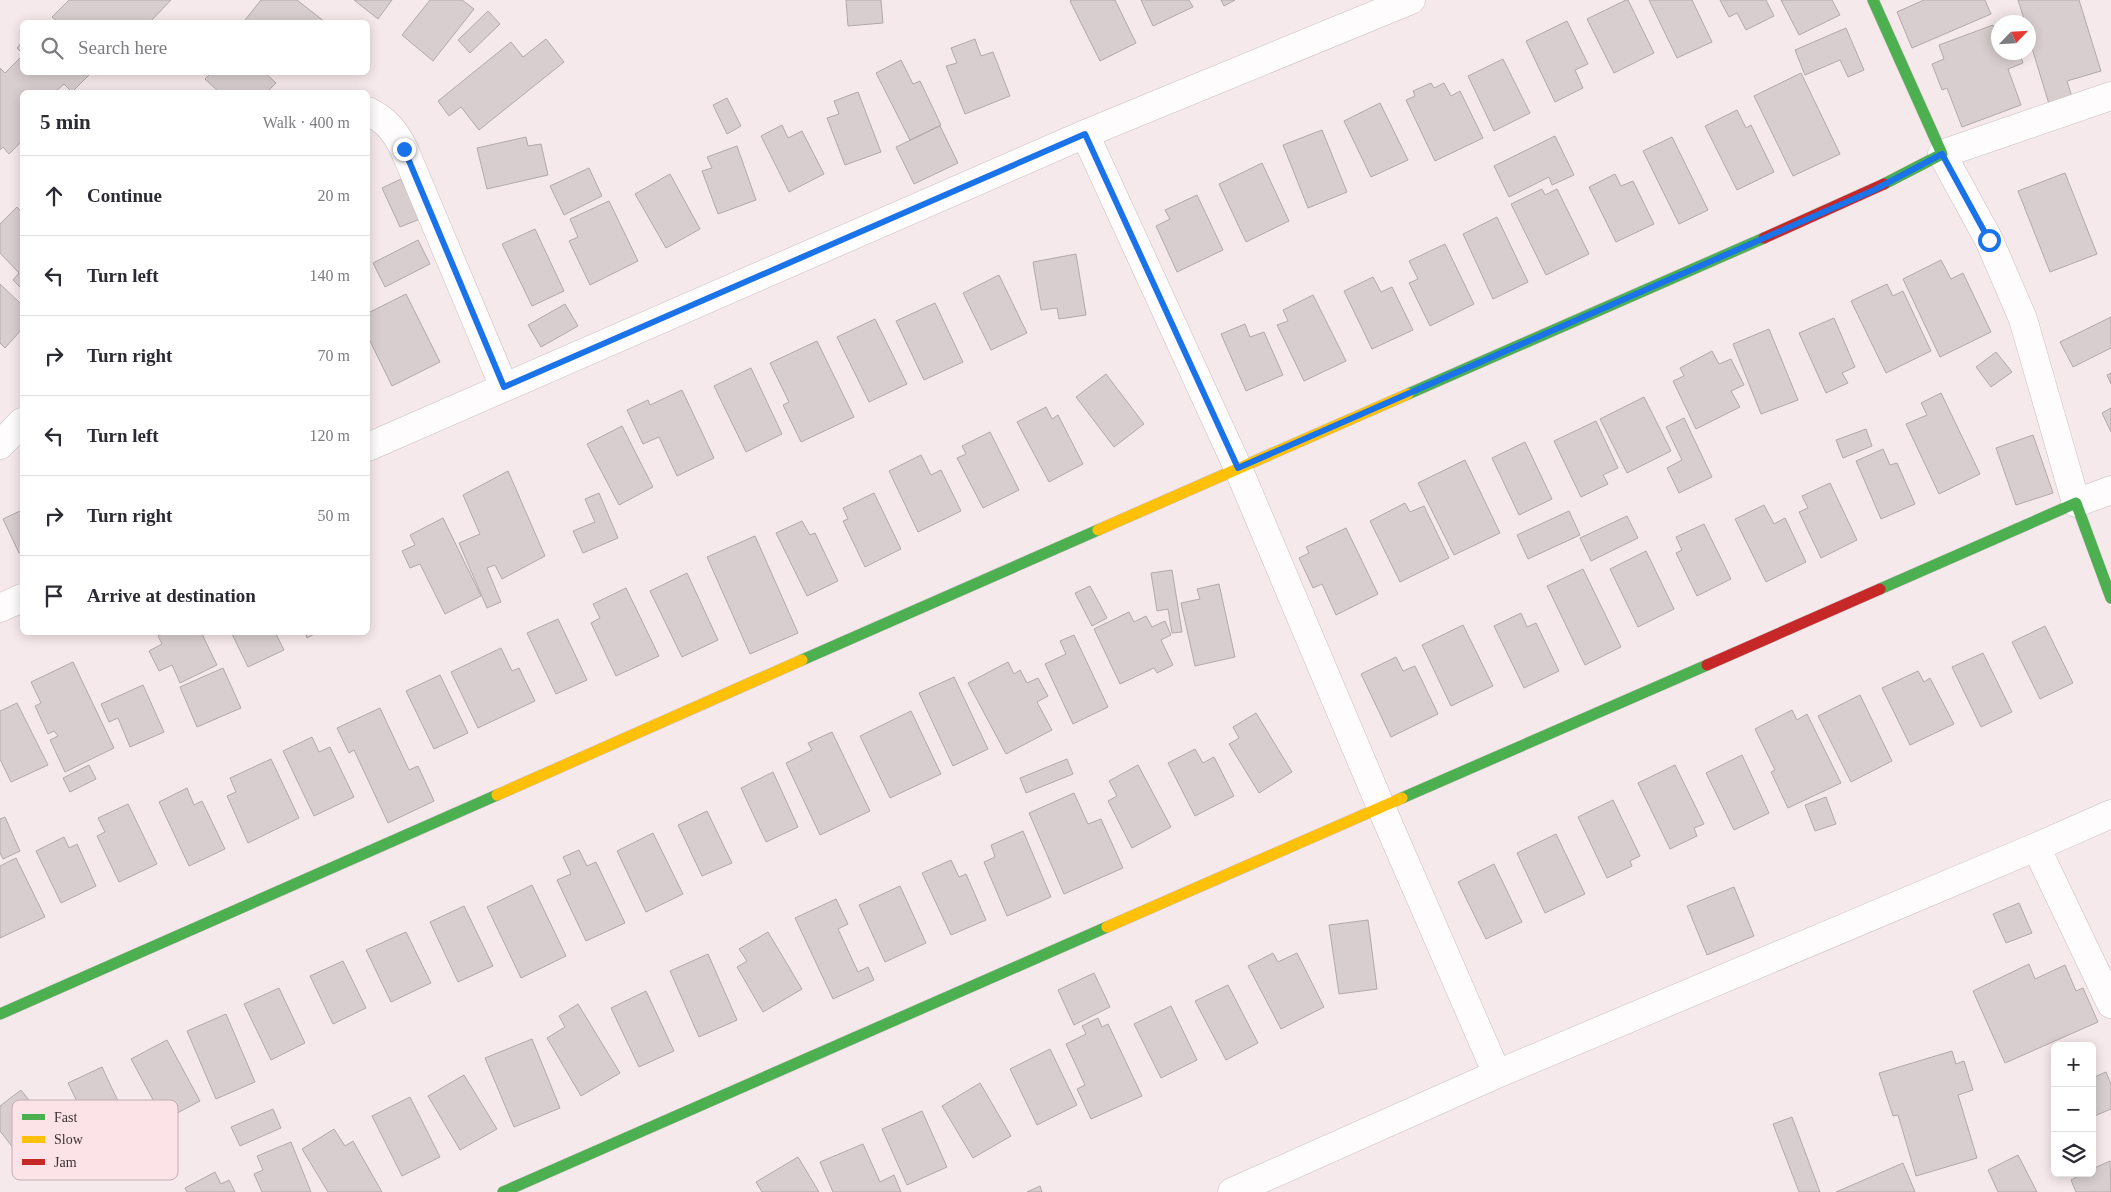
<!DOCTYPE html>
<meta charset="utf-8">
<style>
:root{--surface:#fff;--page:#f2f2f3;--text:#2b2b33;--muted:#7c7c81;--line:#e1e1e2}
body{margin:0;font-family:Georgia,serif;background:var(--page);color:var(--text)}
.controls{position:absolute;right:15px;bottom:15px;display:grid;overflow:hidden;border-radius:8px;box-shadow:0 2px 12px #0003}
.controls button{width:45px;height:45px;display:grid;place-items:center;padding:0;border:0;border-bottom:1px solid var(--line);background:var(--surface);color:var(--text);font:25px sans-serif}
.compass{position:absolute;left:1991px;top:15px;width:45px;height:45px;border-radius:50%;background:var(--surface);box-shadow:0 2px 12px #0003;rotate:65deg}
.stop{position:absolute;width:15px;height:15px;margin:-11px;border:4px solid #1a73e8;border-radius:50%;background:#fff}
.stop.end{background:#1a73e8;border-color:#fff;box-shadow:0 1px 5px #0008}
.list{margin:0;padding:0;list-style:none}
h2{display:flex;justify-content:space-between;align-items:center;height:65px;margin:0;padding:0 20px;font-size:21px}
h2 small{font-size:16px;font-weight:400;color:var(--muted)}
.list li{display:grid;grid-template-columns:32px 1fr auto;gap:15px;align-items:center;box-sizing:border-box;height:80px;padding:0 20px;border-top:1px solid var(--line)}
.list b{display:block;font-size:19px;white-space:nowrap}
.list em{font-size:16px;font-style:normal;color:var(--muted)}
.icon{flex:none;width:28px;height:28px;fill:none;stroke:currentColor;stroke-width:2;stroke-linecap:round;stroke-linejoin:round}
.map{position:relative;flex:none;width:2111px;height:1192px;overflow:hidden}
.search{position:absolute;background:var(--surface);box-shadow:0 2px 12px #0003;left:20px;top:20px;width:350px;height:55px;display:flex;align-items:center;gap:12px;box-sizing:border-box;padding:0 18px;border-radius:8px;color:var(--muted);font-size:19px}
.panel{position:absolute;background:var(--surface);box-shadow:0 2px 12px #0003;left:20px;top:90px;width:350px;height:545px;border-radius:8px}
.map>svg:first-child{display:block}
.building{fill:#d8ced0;stroke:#b2a9aa}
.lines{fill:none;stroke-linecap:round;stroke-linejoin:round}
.street-casing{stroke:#c9bec0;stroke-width:29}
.fast-casing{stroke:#c9bec0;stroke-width:12}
.slow-casing{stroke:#c9bec0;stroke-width:12}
.jam-casing{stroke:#c9bec0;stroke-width:12}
.street{stroke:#fefcfc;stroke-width:28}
.fast{stroke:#4caf50;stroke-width:11}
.slow{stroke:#ffc107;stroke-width:11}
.jam{stroke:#c62828;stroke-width:11}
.route{stroke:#1a73e8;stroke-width:6}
.key{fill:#fce3e7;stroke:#c2aeb1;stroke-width:1}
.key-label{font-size:14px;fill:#3b3233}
</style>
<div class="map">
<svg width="2111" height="1192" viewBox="0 0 2111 1192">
<rect width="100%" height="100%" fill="#f6e9eb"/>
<path class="building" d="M69 0H171L150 22H58L52 17Z
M261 0H297L325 22H249L245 20Z
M354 0H392L378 19Z
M430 0H462L474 9 433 61 402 35Z
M846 0H881L883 23 848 26Z
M1071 0H1115L1136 43 1100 61 1070 1Z
M1141 0H1189L1193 7 1153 26Z
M1221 0H1235L1224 6Z
M1626 0H1628L1654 53 1614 73 1587 19Z
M1649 0H1692L1712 42 1677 58Z
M1720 0H1766L1774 16 1746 30 1737 13 1729 17Z
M1781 0H1832L1840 15 1799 35Z
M1924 0H1985L1991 14 1912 48 1897 12Z
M2018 0H2079L2101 71 2067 81 2072 97 2049 104 2028 35V22H2025Z
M488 11 500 24 470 53 458 40Z
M1567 21 1588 64 1575 70 1583 88 1555 102 1526 41Z
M1993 25 1998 41V52H2019L2023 63 2008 69 2021 105 1962 127 1947 88 1942 90 1932 64 1944 59 1939 45Z
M1846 28 1864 70 1848 77 1840 60 1805 75 1795 50Z
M546 39 564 62 479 130 461 107 449 116 438 101 511 42 523 57Z
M975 39 981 56 993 52 1010 96 965 114 946 66 957 63 951 48Z
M22 42V53L17 48Z
M22 56V72H87L89 75 72 92 64 84 55 92H22V141L9 154 3 147 0 150V68L5 73Z
M1503 59 1530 113 1494 131 1468 76Z
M901 60 913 84 920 81 941 125 910 140 876 73Z
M207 72H264L276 83 267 92H219L205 79 209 75Z
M1801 73 1840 154 1793 176 1754 96Z
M1431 83 1434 88 1444 83 1451 96 1460 91 1483 138 1435 161 1406 100 1415 96 1413 91Z
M858 92 881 152 845 165 827 118 839 114 834 101Z
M727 98 741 126 727 134 713 105Z
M1380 103 1408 160 1371 177 1344 121Z
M1737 110 1746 128 1751 125 1774 172 1737 190 1705 126Z
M782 125 788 138 802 131 824 174 789 192 761 136Z
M940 126 958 163 914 184 896 147Z
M1322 130 1347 192 1308 208 1283 145Z
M1555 136 1574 175 1552 185 1549 177 1509 197 1494 166Z
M526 137 528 146 541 144 548 175 487 189 477 148Z
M1672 137 1708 210 1679 224 1643 151Z
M737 146 756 200 718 214 702 171 712 168 707 157Z
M1262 163 1289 221 1246 242 1219 184Z
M589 168 602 196 564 215 550 186Z
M2065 173 2097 254 2050 272 2018 191Z
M670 174 700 229 666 248 635 194Z
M1615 174 1621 186 1633 181 1654 224 1616 242 1589 187Z
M401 179 420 219 400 227 382 188Z
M1542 189 1545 195 1557 189 1589 254 1546 275 1511 204Z
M1197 195 1223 250 1177 272 1156 226 1170 219 1165 210Z
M609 201 638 261 590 285 569 241 578 237 570 219Z
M17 207 22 212V289L13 280 19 273 0 253V224Z
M1497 217 1528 282 1493 299 1463 234Z
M535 229 564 291 532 306 502 244Z
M418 240 430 264 385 287 373 263Z
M1445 244 1474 304 1430 326 1409 283 1418 279 1409 261Z
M1076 254 1086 315 1059 319 1057 308 1041 310 1033 262Z
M1941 260 1951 279 1963 273 1991 332 1940 357 1903 279Z
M999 275 1027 333 991 350 963 293Z
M1373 277 1381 292 1392 287 1413 330 1372 349 1344 291Z
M0 284 22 305V329L5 348 0 343Z
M1887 284 1893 296 1903 291 1931 351 1886 373 1851 301Z
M406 294 440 362 392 386 368 337V313Z
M1313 295 1346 361 1304 381 1277 325 1288 321 1283 310Z
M935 303 963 362 924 380 896 321Z
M565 304 578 326 541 347 528 325Z
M2111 317V348L2073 367 2060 342Z
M1834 318 1855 367 1842 373 1848 383 1826 393 1799 333Z
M875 319 907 384 869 402 837 337Z
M1245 324 1250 337 1264 332 1283 375 1246 391 1221 334Z
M1769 329 1798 400 1761 414 1733 344Z
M817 341 854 417 801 442 783 405 789 402 770 363Z
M1712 351 1719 364 1731 359 1744 385 1731 391 1740 407 1696 429 1673 381 1684 376 1680 368Z
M1996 352 2012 372 1991 387 1976 367Z
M751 368 782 434 746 452 714 386Z
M2111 373V384L2107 375Z
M1106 374 1144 424 1114 447 1076 397Z
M682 390 714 458 677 476 659 437 643 444 627 410 648 400 650 405Z
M1941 393 1980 474 1939 494 1906 424 1927 415 1921 403Z
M1644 397 1671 451 1627 473 1600 419Z
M1046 407 1052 419 1058 415 1083 464 1049 482 1017 422Z
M2111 408V432L2102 413Z
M1684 418 1712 477 1679 493 1667 468 1682 460 1666 427Z
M1596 421 1618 468 1603 475 1608 484 1581 497 1554 441Z
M622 426 653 487 619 505 587 444Z
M1866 429 1872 446 1843 458 1836 440Z
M990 432 1019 490 983 508 957 458 966 454 962 446Z
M2033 435 2053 493 2016 505 1996 448Z
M1525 442 1552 499 1519 515 1492 458Z
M1883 449 1890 465 1897 463 1915 504 1881 519 1856 461Z
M921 455 931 475 941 470 961 511 918 532 889 471Z
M1465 460 1500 533 1454 555 1418 483Z
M508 471 545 556 502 579 495 565 487 568 501 602 487 608 459 543 480 534 463 495Z
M1830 483 1857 540 1821 558 1799 512 1808 508 1802 496Z
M599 493 618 538 583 553 573 531 595 522 585 499Z
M874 493 901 549 865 567 843 521 848 519 843 508Z
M1405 503 1410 512 1424 506 1449 558 1400 582 1370 521Z
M1764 505 1774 524 1785 518 1806 562 1766 582 1735 519Z
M22 510V552L19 553 3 519Z
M1569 511 1580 535 1528 559 1517 535Z
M1627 516 1638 538 1591 561 1580 538Z
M443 518 481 596 445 614 420 564 410 568 402 551 415 545 410 535Z
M802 521 810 535 815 533 838 581 807 596 776 533Z
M1704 524 1731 579 1697 596 1676 553 1682 550 1676 537Z
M1346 528 1378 594 1336 615 1322 584 1313 588 1299 558 1309 553 1306 547Z
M755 536 798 633 750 654 707 557Z
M1646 551 1674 609 1638 627 1610 569Z
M1583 569 1621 647 1585 665 1547 586Z
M1172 570 1182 632 1172 633 1168 609 1157 611 1151 573Z
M687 573 718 640 682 657 650 591Z
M1219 584 1235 657 1195 666 1181 603 1200 599 1197 589Z
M1090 586 1107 618 1092 626 1075 593Z
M626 588 659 656 616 676 591 623 600 618 593 604Z
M1129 612 1134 622 1146 616 1152 627 1165 621 1171 635 1161 640 1173 665 1157 673 1154 668 1120 684 1094 629Z
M1521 613 1527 627 1536 623 1559 671 1524 688 1494 626Z
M558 619 587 680 556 694 527 633Z
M1463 625 1493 686 1451 706 1422 645Z
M2045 626 2073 683 2040 699 2012 642Z
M166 632H201L217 665 180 683 172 665 159 671 149 651 162 644 158 636Z
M231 632H275L284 650 248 667Z
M305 632H318L307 638Z
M1074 635 1108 707 1073 724 1045 664 1066 654 1060 641Z
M501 648 512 671 519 668 535 701 478 728 451 672Z
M1983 653 2012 712 1981 727 1952 667Z
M1396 657 1403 671 1415 666 1438 714 1391 737 1361 674Z
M73 662 114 748 65 772 50 740 58 736 54 731 48 734 35 706 41 703 31 682Z
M1008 662 1014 674 1020 670 1027 683 1038 678 1048 696 1037 702 1052 730 1006 754 968 683Z
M223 668 241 708 197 727 180 687Z
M1918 671 1924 682 1930 678 1954 724 1910 745 1882 688Z
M440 675 468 733 434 749 406 691Z
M954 677 988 749 953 766 919 693Z
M143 685 164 732 130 747 118 718 109 722 101 704Z
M1860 695 1892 761 1851 782 1818 716Z
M17 703 48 765 11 782 0 759V711Z
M380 708 409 770 418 766 434 801 388 823 354 750 349 753 337 728Z
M1792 710 1797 720 1807 714 1841 783 1788 808 1771 772 1775 770 1755 729Z
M911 711 941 774 890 798 860 736Z
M1256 713 1292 772 1259 793 1229 744 1239 738 1233 727Z
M832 732 870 811 820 835 786 763 812 750 808 743Z
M312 737 319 752 330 747 354 797 314 816 283 751Z
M1195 749 1203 763 1214 757 1234 796 1195 816 1168 763Z
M1742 755 1769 813 1734 830 1706 773Z
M271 759 299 818 248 843 227 796 236 792 230 778Z
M1067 759 1073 774 1026 793 1020 778Z
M89 765 96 779 70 792 63 778Z
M1138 765 1171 827 1132 848 1108 801 1117 796 1109 781Z
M1675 765 1704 824 1694 828 1697 836 1670 849 1638 783Z
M773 772 798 827 766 842 741 788Z
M187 788 194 805 202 801 225 849 189 866 159 802Z
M1074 793 1088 824 1101 819 1123 868 1064 894 1029 813Z
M1826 797 1836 824 1815 831 1805 805Z
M1613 800 1640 856 1630 861 1632 866 1607 878 1578 817Z
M128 804 157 864 119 882 97 836 105 832 98 818Z
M707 811 732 863 702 876 678 825Z
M5 817 20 851 3 859 0 853V819Z
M1023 831 1051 897 1007 916 984 862 995 857 991 845Z
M653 833 683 894 646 912 617 851Z
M1556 834 1585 894 1545 913 1517 853Z
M64 837 69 848 77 844 96 886 61 903 36 851Z
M579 850 587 866 596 862 625 923 586 941 557 880 571 874 563 857Z
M16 858 45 917 0 938V866Z
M951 860 959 877 966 874 986 920 951 935 922 873Z
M1494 864 1522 922 1486 939 1458 882Z
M532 885 566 956 521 978 487 907Z
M900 886 926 943 885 962 859 905Z
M1734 887 1754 936 1707 955 1687 906Z
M836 899 848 924 838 929 858 972 868 967 874 980 833 999 795 918Z
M2019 903 2032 933 2006 943 1993 914Z
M464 906 493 966 458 982 430 922Z
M1368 920 1377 989 1339 994 1329 925Z
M406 932 431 983 391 1002 366 950Z
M768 932 802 989 763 1012 737 967 747 961 739 949Z
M1273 953 1278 962 1297 953 1324 1007 1281 1029 1248 966Z
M708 954 737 1020 699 1037 670 971Z
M343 961 366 1008 333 1024 310 976Z
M2029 964 2035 979 2065 965 2076 991 2083 988 2098 1022 2005 1063 1973 991Z
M1094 973 1110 1007 1074 1025 1058 990Z
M1228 985 1258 1043 1226 1060 1195 1001Z
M279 988 305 1043 271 1060 244 1004Z
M646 991 674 1051 639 1067 611 1008Z
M578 1004 620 1073 581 1096 547 1038 565 1027 559 1016Z
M1171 1006 1197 1060 1161 1078 1134 1024Z
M226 1014 255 1082 216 1099 187 1031Z
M1098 1018 1102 1027 1108 1024 1142 1096 1091 1119 1077 1089 1085 1085 1066 1044 1086 1034 1082 1026Z
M532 1039 560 1108 514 1127 485 1058Z
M167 1040 200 1101 164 1120 131 1059Z
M1050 1049 1077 1105 1037 1125 1010 1069Z
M1952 1051 1956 1064 1964 1061 1973 1090 1958 1095 1977 1158 1916 1176 1898 1115 1893 1116 1879 1073Z
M102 1067 125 1116 92 1132 68 1083Z
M2106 1072 2111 1084V1109L2092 1117V1078Z
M464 1075 497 1129 460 1150 428 1096Z
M980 1083 1011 1136 973 1158 942 1106Z
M21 1090 61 1141 28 1167 0 1131V1106Z
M410 1097 440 1157 402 1176 372 1116Z
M273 1109 281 1128 240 1146 231 1127Z
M922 1111 947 1167 907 1185 882 1129Z
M1792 1117 1820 1192H1799L1773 1124Z
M334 1129 345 1146 353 1141 382 1192H328L302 1149Z
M291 1142 311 1192H262L254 1174 263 1170 257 1156Z
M863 1144 880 1182 894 1175 901 1192H833L820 1162Z
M2018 1155 2037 1192H1998L1988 1170Z
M798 1157 819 1192H762L756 1182Z
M2110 1161 2111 1192H2076L2071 1180 2084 1173H2092V1169Z
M1903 1163 1915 1192H1836Z
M215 1172 221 1184 229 1180 235 1192H187L185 1188Z
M1040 1186 1042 1192H1027Z"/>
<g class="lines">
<g class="street-casing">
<path id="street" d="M2111 96 1942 154 1989 240 2023 319 2076 503 2111 490
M368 111C386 120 395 131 404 149L504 387
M1085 134 1238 468 1381 807 1497 1074
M0 445 22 422
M368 447 1085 134 1411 0
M0 608 22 598
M2036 847 2111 1004
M1232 1192 1497 1074 2036 847 2111 814"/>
</g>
<g class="fast-casing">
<path id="fast" d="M1873 0 1942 154 1884 184
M1408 394 1764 238
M1880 589 2076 503 2111 598
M802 660 1098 530
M1402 798 1707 665
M0 1014 497 795
M503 1192 1107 927"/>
</g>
<g class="slow-casing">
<path id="slow" d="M1098 530 1408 394
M497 795 802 660
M1107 927 1402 798"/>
</g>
<g class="jam-casing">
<path id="jam" d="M1764 238 1884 184
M1707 665 1880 589"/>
</g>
<use href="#street" class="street"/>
<use href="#fast" class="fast"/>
<use href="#slow" class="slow"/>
<use href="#jam" class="jam"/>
</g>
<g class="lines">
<path class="route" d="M404 149 504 387 1085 134 1238 468 1874 190 1942 154 1989 240"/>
</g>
<rect x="12" y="1100" width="166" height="80" rx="8" class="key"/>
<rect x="22" y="1114" width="23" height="6" fill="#4caf50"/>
<rect x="22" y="1136" width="23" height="7" fill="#ffc107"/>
<rect x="22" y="1159" width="23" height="6" fill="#c62828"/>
<g class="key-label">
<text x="54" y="1122">Fast</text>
<text x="54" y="1144">Slow</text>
<text x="54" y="1167">Jam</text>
</g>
</svg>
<div class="controls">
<button>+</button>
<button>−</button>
<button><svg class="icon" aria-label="layers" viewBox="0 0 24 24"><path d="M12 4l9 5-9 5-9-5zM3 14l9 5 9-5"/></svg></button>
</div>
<svg class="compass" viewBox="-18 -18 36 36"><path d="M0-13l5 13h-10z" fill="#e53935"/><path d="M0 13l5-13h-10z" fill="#7c7c81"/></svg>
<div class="stop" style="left:1989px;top:240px"></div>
<div class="stop end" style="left:404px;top:149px"></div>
<div class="search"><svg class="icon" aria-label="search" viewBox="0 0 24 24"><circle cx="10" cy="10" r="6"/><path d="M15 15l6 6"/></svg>Search here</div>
<section class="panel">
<h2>5 min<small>Walk · 400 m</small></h2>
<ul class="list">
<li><svg class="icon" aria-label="ahead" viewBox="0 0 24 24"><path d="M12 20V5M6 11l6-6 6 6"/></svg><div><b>Continue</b></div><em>20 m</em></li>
<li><svg class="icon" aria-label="left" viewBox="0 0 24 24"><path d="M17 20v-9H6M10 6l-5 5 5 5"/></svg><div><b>Turn left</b></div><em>140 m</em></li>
<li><svg class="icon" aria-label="right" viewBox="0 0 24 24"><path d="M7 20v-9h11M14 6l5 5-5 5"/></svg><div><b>Turn right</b></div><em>70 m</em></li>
<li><svg class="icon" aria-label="left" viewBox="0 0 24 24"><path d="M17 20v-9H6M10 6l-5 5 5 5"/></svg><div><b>Turn left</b></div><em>120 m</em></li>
<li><svg class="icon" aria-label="right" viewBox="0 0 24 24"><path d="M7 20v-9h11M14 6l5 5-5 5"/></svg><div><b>Turn right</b></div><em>50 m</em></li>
<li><svg class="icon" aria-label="arrive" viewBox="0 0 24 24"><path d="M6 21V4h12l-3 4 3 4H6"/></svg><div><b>Arrive at destination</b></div></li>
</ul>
</section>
</div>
